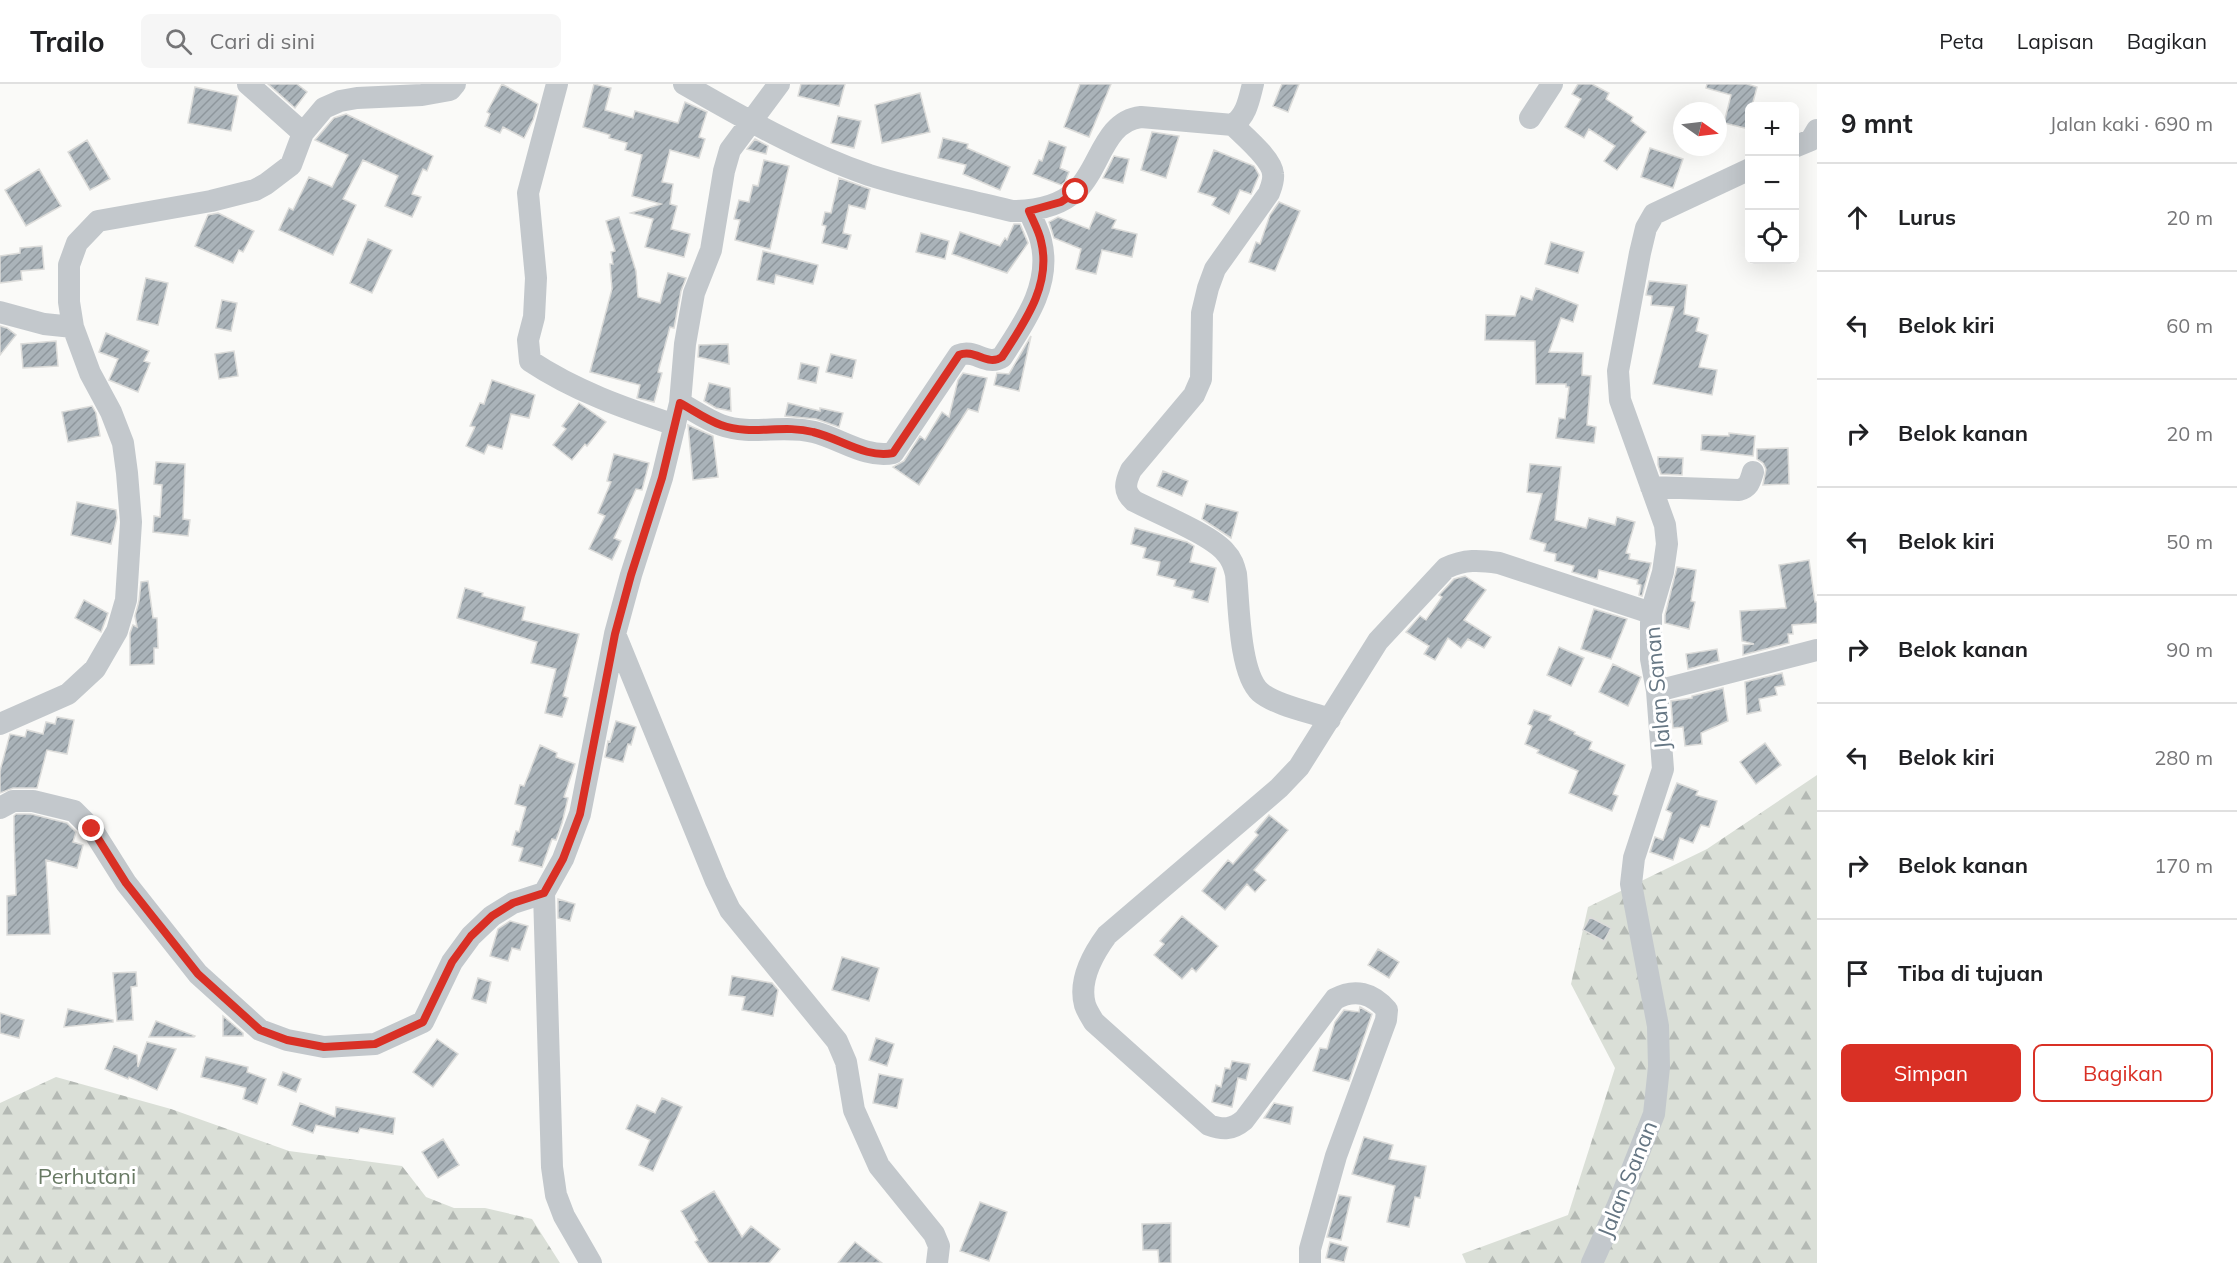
<!DOCTYPE html>
<html lang="id">
<meta charset="utf-8">
<style>
:root{--surface:#fff;--page:#f6f6f6;--text:#202124;--muted:#757577;--line:#e0e0e0;--accent:#d93025}
body{margin:0;font-family:Mulish,sans-serif;background:var(--page);color:var(--text)}
.controls{position:absolute;right:18px;top:18px;display:grid;overflow:hidden;border-radius:9px;box-shadow:0 6px 24px #0002}
.controls button{width:54px;height:54px;display:grid;place-items:center;padding:0;border:0;border-bottom:2px solid var(--line);background:var(--surface);color:var(--text);font:30px sans-serif}
.compass{position:absolute;left:1673px;top:18px;width:54px;height:54px;border-radius:50%;background:var(--surface);box-shadow:0 6px 24px #0002;rotate:104deg}
.stop{position:absolute;width:18px;height:18px;margin:-14px;border:4px solid #d93025;border-radius:50%;background:#fff}
.stop.end{background:#d93025;border-color:#fff;box-shadow:0 2px 6px #0008}
.list{margin:0;padding:0;list-style:none}
h2{display:flex;justify-content:space-between;align-items:center;height:78px;margin:0;padding:0 24px;font-size:26px}
h2 small{font-size:20px;font-weight:400;color:var(--muted)}
.list li{display:grid;grid-template-columns:39px 1fr auto;gap:18px;align-items:center;box-sizing:border-box;height:108px;padding:0 24px;border-top:2px solid var(--line)}
.list b{display:block;font-size:22px;white-space:nowrap}
.list em{font-size:20px;font-style:normal;color:var(--muted)}
.actions{display:flex;gap:12px;padding:18px 24px}
.actions a{flex:1;padding:14px 0;border:2px solid var(--accent);border-radius:9px;text-align:center;font-size:21px;color:var(--accent)}
.actions .main{background:var(--accent);color:#fff}
.icon{flex:none;width:33px;height:33px;fill:none;stroke:currentColor;stroke-width:2;stroke-linecap:round;stroke-linejoin:round}
.map{position:relative;flex:none;width:1817px;height:1179px;overflow:hidden}
header{display:flex;align-items:center;gap:36px;box-sizing:border-box;height:84px;padding:0 30px;background:var(--surface);border-bottom:2px solid var(--line)}
header strong{font-size:28px}
nav{display:flex;gap:33px;margin-inline-start:auto;font-size:21px}
.search{width:420px;height:54px;background:var(--page);display:flex;align-items:center;gap:15px;box-sizing:border-box;padding:0 21px;border-radius:9px;color:var(--muted);font-size:22px}
main{display:flex}
aside{flex:1;background:var(--surface)}
.map>svg:first-child{display:block}
.forest{fill:url(#forest-firs)}
.building{fill:url(#building-hatch);stroke:#dcdcda;stroke-width:1.5}
.lines{fill:none;stroke-linecap:round;stroke-linejoin:round}
.minor{stroke:#c3c8cc;stroke-width:22}
.route{stroke:#d93025;stroke-width:8}
.labels{text-anchor:middle;dominant-baseline:central;stroke-width:6;stroke-linejoin:round;paint-order:stroke}
.street-label{font-size:22px;fill:#657683;stroke:#fff}
.park-label{font-size:22px;fill:#687a64;stroke:#fff}
</style>
<header>
<strong>Trailo</strong>
<div class="search"><svg class="icon" aria-label="search" viewBox="0 0 24 24"><circle cx="10" cy="10" r="6"/><path d="M15 15l6 6"/></svg>Cari di sini</div>
<nav><a>Peta</a><a>Lapisan</a><a>Bagikan</a></nav>
</header>
<main>
<div class="map">
<svg width="1817" height="1179" viewBox="0 0 1817 1179">
<defs>
<pattern id="forest-firs" width="22" height="20" patternUnits="userSpaceOnUse" patternTransform="scale(1.5)"><rect width="22" height="20" fill="#dadfd7"/><path d="M5 1l3.5 6h-7zM16 11l3.5 6h-7z" fill="#b4b9b4"/></pattern>
<pattern id="building-hatch" width="6" height="6" patternUnits="userSpaceOnUse" patternTransform="scale(1.5)"><rect width="6" height="6" fill="#aab3b9"/><path d="M-1 1l2-2M0 6l6-6M5 7l2-2" fill="none" stroke="#8e969c"/></pattern>
</defs>
<rect width="100%" height="100%" fill="#fafaf8"/>
<path class="forest" d="M1817 691V1179H1466L1462 1170 1568 1131 1615 984 1571 900 1588 823 1707 765Z
M56 993 171 1025 289 1067 402 1082 426 1113 454 1124H485L532 1135 560 1179H0V1019Z"/>
<path class="building" d="M268 0H297L307 8 295 24Z
M502 0 538 20 533 36 524 54 503 43 500 49 485 42 490 30 487 28Z
M594 0 611 4 605 26 633 34 635 27 678 39 685 18 707 28 699 53 705 55 699 74 670 66 662 98 673 100 670 120 677 122 671 145 690 150 684 173 645 163 653 135 631 129 661 120 632 112 642 71 625 66 627 59 609 54 610 51 583 43Z
M801 0H845L839 22 798 12Z
M1080 0H1111L1089 53 1064 43Z
M1282 0H1299L1288 28 1273 22Z
M1578 0H1592L1609 9 1606 15 1633 33 1631 37 1646 48 1617 86 1604 77 1615 62 1589 45 1584 54 1565 43 1581 15 1572 10Z
M1707 0H1747L1757 3 1752 22H1749V45L1724 39 1731 11 1706 4Z
M195 3 238 12 231 47 188 39Z
M920 9 930 48 882 59 875 21Z
M346 30 433 72 427 87 423 85 412 110 421 113 412 133 385 122 398 92 363 76 343 115 356 121 333 171 279 146 289 124 293 126 309 93 332 103 348 71 315 56 334 34Z
M838 32 861 37 854 64 831 59Z
M1152 48 1179 52 1166 94 1141 86Z
M943 54 968 60 967 64 1010 83 1000 106 963 90 966 81 938 74Z
M755 55 768 62 766 70 747 65Z
M87 56 110 95 90 106 68 68Z
M1049 57 1066 63 1060 84 1069 88 1065 98 1061 101 1033 90 1039 76 1042 77Z
M1650 64 1683 75 1673 104 1641 93Z
M1214 66 1254 82 1259 91 1251 110 1240 106 1229 130 1212 121 1216 114 1198 108Z
M1114 72 1129 75 1123 99 1103 94Z
M764 76 789 82 770 165 735 156 740 136 734 135 739 116 749 118 753 101 758 102Z
M39 85 61 122 26 142 5 106Z
M839 94 870 105 865 125 849 121 843 149 851 151 847 165 822 159 826 142 822 141 825 128 831 129Z
M1279 118 1300 127 1275 187 1249 178 1256 158 1260 160 1270 131Z
M1096 128 1116 136 1112 144 1137 150 1132 173 1102 166 1096 190 1076 185 1081 165 1054 154 1049 138 1058 133 1089 145Z
M218 129 254 147 243 168 239 166 233 179 195 162 208 131Z
M619 133 636 187 638 213 660 219 668 189 686 194 681 207 674 244 670 243 658 288 662 289 654 318 637 314 640 301 590 288 612 205 610 180H613L611 168 615 167 606 137Z
M1014 140H1020L1028 159 1007 189 952 170 960 148 1000 162 1005 154 1007 156Z
M921 149 949 157 945 175 916 168Z
M368 155 392 166 372 209 350 199Z
M1551 158 1584 168 1578 189 1545 180Z
M42 162 44 185 21 187 22 196 0 199V172L20 169V164Z
M763 167 818 181 813 200 776 191 774 200 757 196Z
M146 194 168 199 158 241 137 236Z
M1649 197 1687 201 1684 230 1699 234 1696 247 1708 251 1699 283 1717 286 1712 311 1653 300 1674 223 1651 221 1652 212 1646 211Z
M1536 204 1578 221 1573 238 1561 234 1549 268 1583 269 1582 291 1591 292 1587 341 1596 343 1594 359 1556 354 1559 334 1565 335 1569 303H1566V300H1536L1535 257 1485 256 1486 231 1515 232 1521 212 1532 216Z
M222 216 237 219 231 247 216 244Z
M0 242 7 244 16 251 0 271Z
M106 249 149 267 144 277 150 279 138 308 109 296 118 275 99 268Z
M1031 252 1019 307 994 301 997 289 1009 290Z
M56 257 58 282 23 284 21 260Z
M728 260 729 280 698 273 699 261Z
M234 267 238 292 219 295 215 270Z
M831 270 856 276 852 294 826 288Z
M801 279 819 283 816 299 798 295Z
M963 289 987 294 978 328 968 325 919 401 893 383 904 377 920 352 925 356 942 328 949 333 958 296Z
M492 296 535 311 529 334 511 330 502 365 488 361 484 370 466 362 475 343 470 342 480 319 484 320Z
M709 299 730 304 731 327 716 324 704 317Z
M579 319 606 338 587 362 585 360 572 376 553 361 566 345 562 342Z
M788 319 820 327V324L843 329 839 343 816 335 785 332Z
M92 322 96 329 100 352 68 358 62 328Z
M688 341 713 352 718 393 693 396Z
M1729 349 1755 352 1753 372 1701 366 1702 351 1729 352Z
M1788 364 1789 400 1763 401 1766 385 1763 379 1757 375V365Z
M614 370 649 379 642 406 636 405 614 454 621 457 612 476 589 465 605 432 598 429 611 398 607 397Z
M1658 373 1683 374 1682 391 1661 390 1658 381Z
M156 378 185 380 183 435 190 436 188 452 153 448 154 432 160 433 162 401 154 400Z
M1530 380 1561 383 1555 436 1586 444 1589 434 1615 441 1617 433 1635 438 1626 469 1630 470 1629 475 1651 479 1642 512 1639 511 1641 501 1637 500 1638 496 1599 486 1597 495 1572 488 1574 482 1555 477 1556 470 1544 467 1546 460 1530 455 1542 410 1527 408Z
M1163 387 1188 397 1182 412 1157 402Z
M77 418 116 426 117 434 111 460 71 451Z
M1206 420 1238 428 1231 454 1202 435Z
M1135 444 1187 458 1194 462 1190 478 1216 484 1208 518 1192 514 1194 507 1174 502 1176 496 1157 491 1160 478 1143 474 1146 464 1131 460Z
M1809 476 1815 518H1817V539L1792 541 1793 550H1788L1789 559 1743 571V561L1754 560 1742 557 1740 527 1786 524 1779 481Z
M1677 483 1696 486 1691 517 1695 518 1689 545 1665 539V531Z
M1465 492 1486 506 1464 536 1491 553 1484 564 1468 555 1461 564 1448 554 1435 576 1424 570 1429 562 1406 548 1420 532 1426 536 1442 513 1439 511 1454 495Z
M148 497 153 534H157L158 564H154V580L130 581V549L133 541 137 543 135 532 139 517 141 498Z
M465 504 483 509 482 512 525 523 522 536 579 550 563 612 568 614 562 633 545 629 556 585 531 579 537 558 457 534Z
M84 516 108 529 101 548 75 534Z
M1594 525 1627 535 1611 575 1581 565Z
M1559 563 1584 574 1571 602 1547 591Z
M1717 565 1719 577 1688 585 1686 570Z
M1613 580 1641 593 1628 622 1599 608Z
M1782 589 1785 601 1775 603 1777 611 1759 615 1761 627 1747 630 1745 598Z
M1723 604 1728 637 1701 649 1702 660 1685 662 1683 643 1673 644 1671 617 1692 614V612Z
M1534 626 1551 632 1549 636 1575 648 1574 650 1592 658 1589 665 1625 681 1613 710 1618 712 1612 727 1569 709 1578 687 1537 669 1539 666 1525 660 1532 642 1528 640Z
M57 633 74 636 67 670 47 666 37 704H13L0 709V687L10 650 25 653 27 646 43 650 46 638 55 640Z
M616 637 636 643 631 661 628 660 623 678 605 673 608 657 610 658Z
M1765 659 1781 681 1756 700 1740 678Z
M540 661 557 669 556 673 575 680 564 713 568 714 562 739 556 756 552 755 542 783 519 777 523 764 512 761 516 747 519 748 526 723 515 720 520 701 524 702Z
M1677 699 1698 707 1696 711 1717 717 1709 743 1701 741 1693 759 1680 754 1673 776 1650 768 1655 753 1663 756 1672 729 1666 726Z
M16 730H31L67 739 76 748 73 758 83 761 77 784 46 776 50 850 7 851V812L16 811 14 751V732Z
M1269 731 1288 746 1254 786 1266 796 1255 808 1247 800 1225 826 1202 807 1228 776 1233 780 1258 751 1255 748Z
M558 815 575 820 570 837 558 834Z
M1182 832 1218 862 1196 888 1192 884 1182 895 1154 871 1164 860 1160 857Z
M1590 833 1611 844 1604 857 1583 846Z
M510 837 528 842 520 866 512 864 508 877 490 872 498 845Z
M1378 865 1399 878 1389 894 1368 881Z
M842 873 879 884 869 917 832 906Z
M136 888 137 902 131 903 133 936 117 937 113 889Z
M732 892 772 899 778 906 773 932 742 926 745 913 729 911Z
M478 894 491 898 486 919 472 915Z
M1360 923 1372 930 1349 997 1313 987 1320 964 1327 965 1335 938 1344 926 1359 928Z
M68 925 113 936V938L64 943Z
M0 929 24 936 19 954 0 949Z
M223 932 243 949V952H223Z
M156 937 195 952 194 953H149Z
M876 954 894 960 887 982 869 976Z
M437 955 458 970 433 1003 413 988Z
M147 958 176 965 157 1006 129 993 128 995 105 985 114 962 137 971 138 983Z
M206 973 248 983 247 988 266 995 257 1020 243 1015 246 1004 201 993Z
M1232 977 1250 980 1246 996 1238 994 1232 1023 1212 1018 1216 1001 1221 1003 1225 984 1230 985Z
M283 988 301 995 296 1008 278 1001Z
M879 990 903 995 897 1024 873 1019Z
M662 1014 682 1023 653 1087 639 1081 650 1056 626 1045 637 1021 655 1029Z
M300 1019 335 1033 336 1023 395 1034 393 1050 360 1044 358 1049 316 1041 313 1049 292 1041Z
M1274 1019 1293 1023 1290 1040 1264 1034Z
M1364 1053 1393 1061 1389 1075 1426 1082 1420 1114 1415 1113 1409 1143 1387 1138 1395 1102 1352 1090Z
M443 1055 459 1081 438 1094 422 1068Z
M714 1107 742 1153 751 1142 780 1165 769 1179H709L695 1158 698 1156 681 1127Z
M1339 1111 1351 1113 1341 1156 1327 1153Z
M980 1118 1007 1128 989 1177 960 1167Z
M1171 1139V1179H1159L1158 1166H1143L1142 1140Z
M855 1158 882 1179H838Z
M1330 1158 1348 1163 1344 1178 1326 1174Z"/>
<g class="lines">
<path class="minor" d="M248 0 303 49
M557 0 528 109 536 194 534 233 528 256 530 277C575 307 624 324 675 341
M684 0C743 34 805 69 869 91 916 106 965 115 1012 127 1035 127 1059 123 1077 106 1100 84 1104 37 1141 33L1233 41C1247 31 1249 15 1253 0
M1530 34 1552 0
M1233 41C1244 52 1272 75 1273 90 1274 97 1271 103 1269 109L1215 185 1208 204 1202 229 1201 295 1194 311 1131 386C1125 399 1123 407 1134 417 1157 429 1212 451 1226 469 1232 475 1234 482 1236 490 1239 519 1239 589 1260 608 1275 621 1310 628 1330 635
M1794 63 1811 56 1817 46
M0 228 44 240 73 243
M680 319C693 326 707 336 721 341 751 352 783 340 814 348 839 354 867 375 893 369L959 271C974 264 987 283 1002 273 1024 239 1052 201 1041 157 1039 147 1033 137 1029 127
M1651 403 1739 406C1749 403 1750 398 1753 388
M615 550 716 797 730 826 837 957 846 978 854 1026 879 1082 934 1150 939 1162 937 1179
M1657 607 1817 566
M0 640 68 610 95 585 117 547 126 516 131 438 127 389 123 359 111 328 90 289 73 243 69 218V181L77 159 98 137 211 117 255 106 266 100 291 81 303 49 324 24 340 17 357 14 422 11 450 6 455 0
M0 724 13 717H33L74 727 92 745 126 799 198 890 260 946 287 956 324 963 375 960 423 938 452 878 471 852 492 832 513 819 544 809 563 775 580 730 615 550 631 491 662 394 680 319 685 260 694 209 711 166 724 87 730 66 779 0
M544 809 552 1083 556 1111 564 1132 591 1179
M1310 1179V1165L1336 1072 1386 936 1387 926C1372 909 1355 904 1335 915L1244 1036C1232 1046 1223 1046 1209 1041L1094 938C1091 933 1087 927 1085 921 1078 896 1093 870 1107 851L1279 704 1299 683 1378 557 1446 484C1465 475 1479 476 1499 479L1651 529
M1592 1179 1618 1121 1654 1030 1659 983 1658 942 1631 800 1634 774 1663 685 1657 607 1651 575V529L1663 488 1667 460 1665 441 1620 316 1618 287 1640 169 1646 144 1654 130 1750 85"/>
</g>
<g class="lines">
<path class="route" d="M92 745 126 799 198 890 260 946 287 956 324 963 375 960 423 938 452 878 471 852 492 832 513 819 544 809 563 775 580 730 615 550 631 491 662 394 680 319C693 326 707 336 721 341 751 352 783 340 813 348 839 354 867 375 893 369L959 271C975 264 987 283 1002 273 1024 239 1052 201 1041 157 1039 147 1033 137 1029 127L1061 118 1076 108"/>
</g>
<g class="labels">
<g class="street-label">
<text transform="translate(1657 604) rotate(-95)">Jalan Sanan</text>
<text transform="translate(1627 1095) rotate(-68)">Jalan Sanan</text>
</g>
<g class="park-label">
<text x="87" y="1092">Perhutani</text>
</g>
</g>
</svg>
<div class="controls">
<button>+</button>
<button>−</button>
<button><svg class="icon" aria-label="locate" viewBox="0 0 24 24"><circle cx="12" cy="12" r="6"/><path d="M12 2v4M12 18v4M2 12h4M18 12h4"/></svg></button>
</div>
<svg class="compass" viewBox="-18 -18 36 36"><path d="M0-13l5 13h-10z" fill="#e53935"/><path d="M0 13l5-13h-10z" fill="#757577"/></svg>
<div class="stop" style="left:1076px;top:108px"></div>
<div class="stop end" style="left:92px;top:745px"></div>
</div>
<aside>
<h2>9 mnt<small>Jalan kaki · 690 m</small></h2>
<ul class="list">
<li><svg class="icon" aria-label="ahead" viewBox="0 0 24 24"><path d="M12 20V5M6 11l6-6 6 6"/></svg><div><b>Lurus</b></div><em>20 m</em></li>
<li><svg class="icon" aria-label="left" viewBox="0 0 24 24"><path d="M17 20v-9H6M10 6l-5 5 5 5"/></svg><div><b>Belok kiri</b></div><em>60 m</em></li>
<li><svg class="icon" aria-label="right" viewBox="0 0 24 24"><path d="M7 20v-9h11M14 6l5 5-5 5"/></svg><div><b>Belok kanan</b></div><em>20 m</em></li>
<li><svg class="icon" aria-label="left" viewBox="0 0 24 24"><path d="M17 20v-9H6M10 6l-5 5 5 5"/></svg><div><b>Belok kiri</b></div><em>50 m</em></li>
<li><svg class="icon" aria-label="right" viewBox="0 0 24 24"><path d="M7 20v-9h11M14 6l5 5-5 5"/></svg><div><b>Belok kanan</b></div><em>90 m</em></li>
<li><svg class="icon" aria-label="left" viewBox="0 0 24 24"><path d="M17 20v-9H6M10 6l-5 5 5 5"/></svg><div><b>Belok kiri</b></div><em>280 m</em></li>
<li><svg class="icon" aria-label="right" viewBox="0 0 24 24"><path d="M7 20v-9h11M14 6l5 5-5 5"/></svg><div><b>Belok kanan</b></div><em>170 m</em></li>
<li><svg class="icon" aria-label="arrive" viewBox="0 0 24 24"><path d="M6 21V4h12l-3 4 3 4H6"/></svg><div><b>Tiba di tujuan</b></div></li>
</ul>
<div class="actions"><a class="main">Simpan</a><a>Bagikan</a></div>
</aside>
</main>
